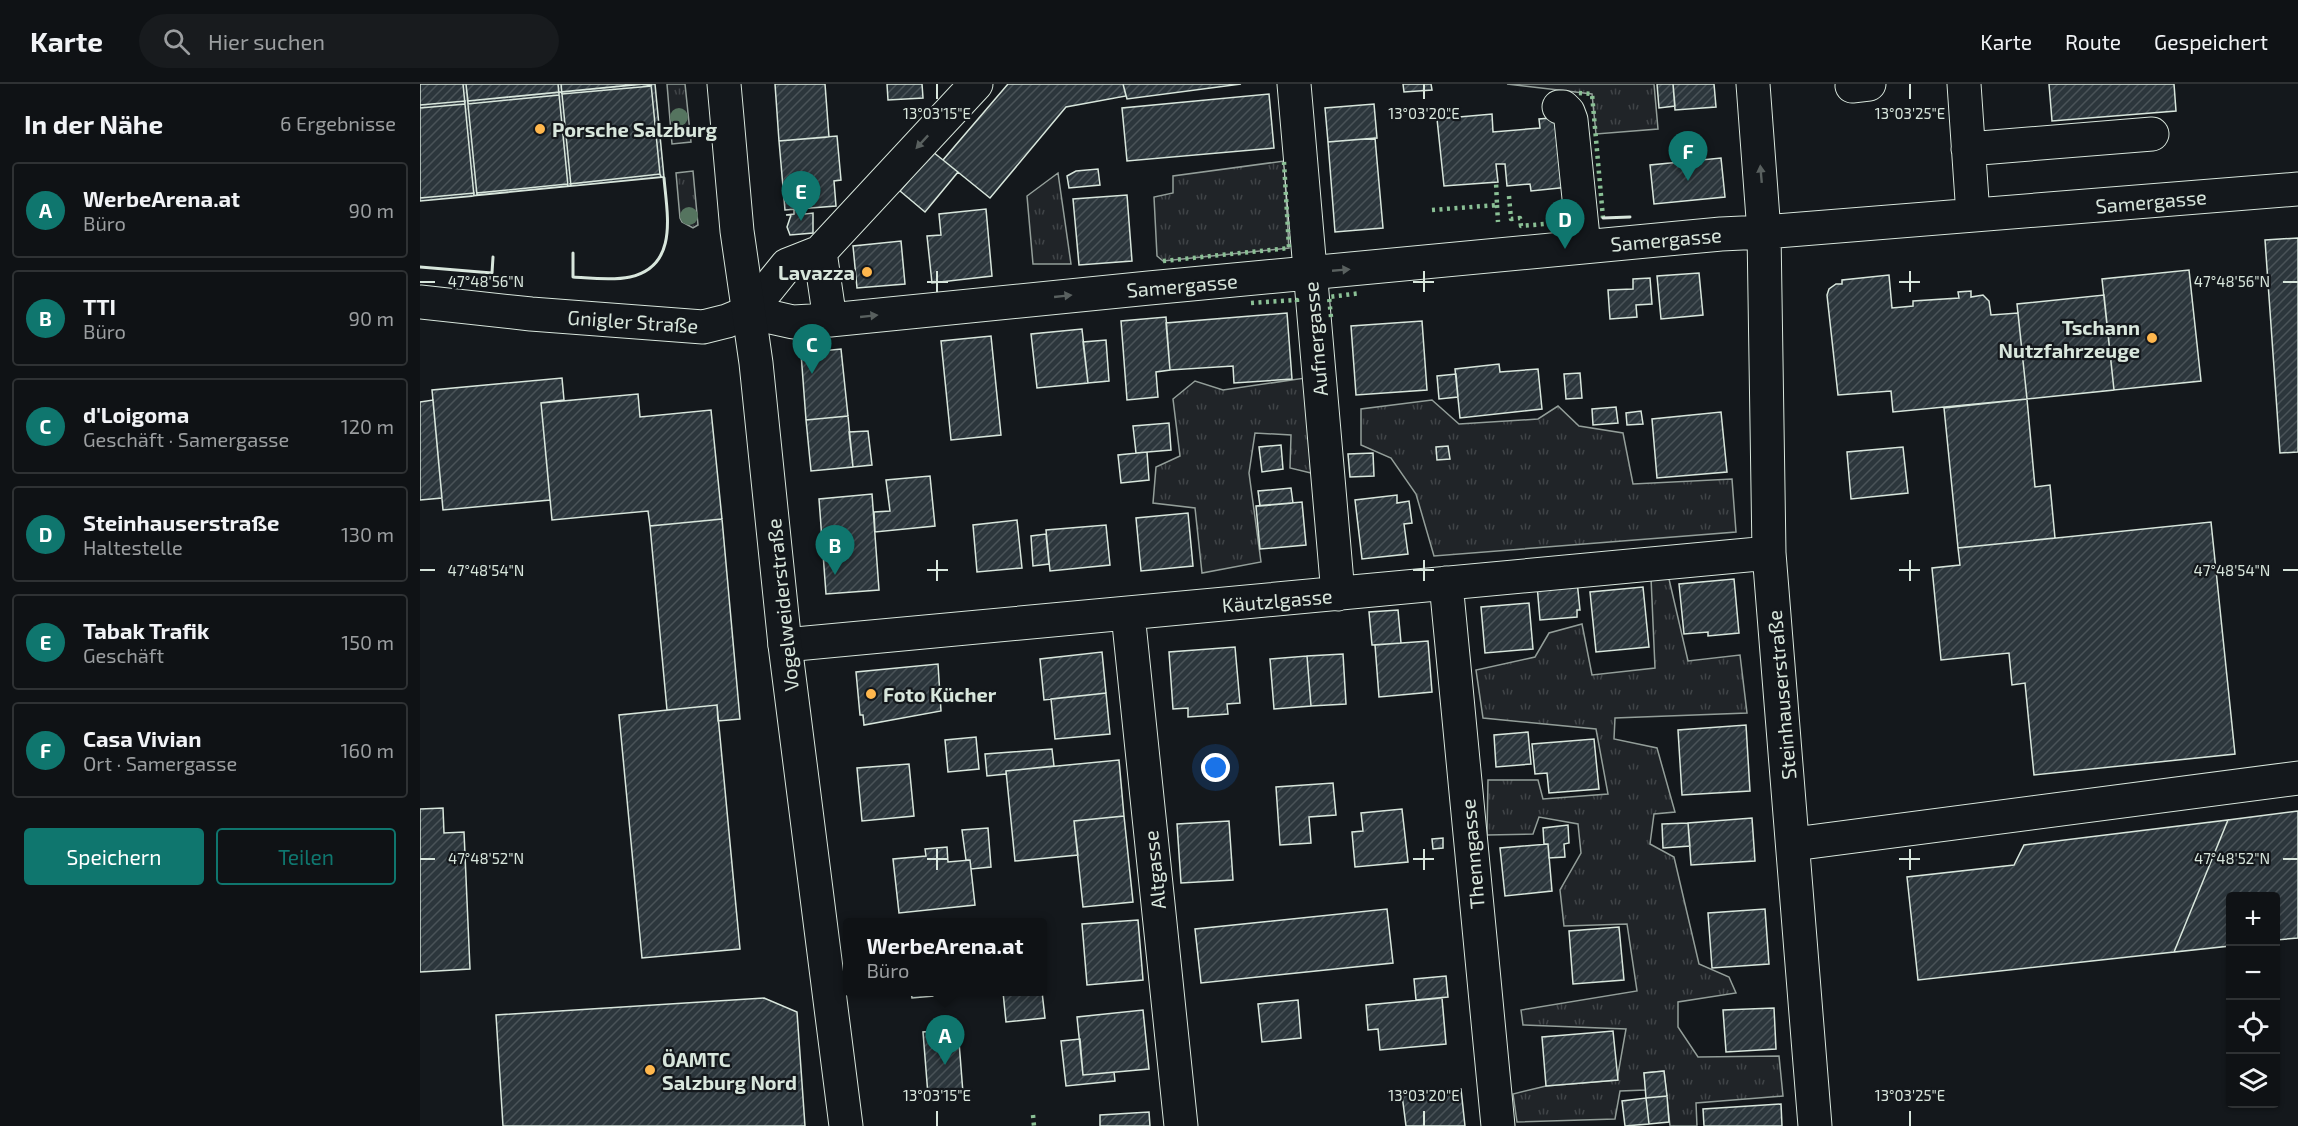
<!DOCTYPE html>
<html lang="de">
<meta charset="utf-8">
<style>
:root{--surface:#0f1215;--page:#181b1e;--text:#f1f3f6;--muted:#9b9ea0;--line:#2f3234;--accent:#0f766e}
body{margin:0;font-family:"Exo 2",sans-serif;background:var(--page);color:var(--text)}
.controls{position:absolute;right:18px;bottom:18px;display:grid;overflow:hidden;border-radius:6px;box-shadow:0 2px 4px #0004}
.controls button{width:54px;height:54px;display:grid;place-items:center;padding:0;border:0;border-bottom:2px solid var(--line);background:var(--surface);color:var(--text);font:30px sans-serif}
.you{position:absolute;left:796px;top:684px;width:21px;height:21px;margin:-15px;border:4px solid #fff;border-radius:50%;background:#1a73e8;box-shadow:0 0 0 9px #1a73e833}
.badge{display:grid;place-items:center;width:39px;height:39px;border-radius:50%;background:var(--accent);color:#fff;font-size:20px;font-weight:700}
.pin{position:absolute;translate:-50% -50px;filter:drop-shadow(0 2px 3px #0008)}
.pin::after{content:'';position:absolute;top:32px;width:21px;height:18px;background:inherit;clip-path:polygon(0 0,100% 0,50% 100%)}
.popup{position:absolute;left:423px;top:834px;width:204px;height:78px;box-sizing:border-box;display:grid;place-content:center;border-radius:6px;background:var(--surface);filter:drop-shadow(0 2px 4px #0005);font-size:20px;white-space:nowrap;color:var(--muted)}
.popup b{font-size:22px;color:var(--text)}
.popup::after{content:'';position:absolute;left:50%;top:100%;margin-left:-12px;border:12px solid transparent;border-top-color:var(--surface)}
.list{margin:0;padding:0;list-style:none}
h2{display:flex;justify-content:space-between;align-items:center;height:78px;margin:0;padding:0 24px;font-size:26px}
h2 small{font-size:20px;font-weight:400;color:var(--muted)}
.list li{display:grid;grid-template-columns:39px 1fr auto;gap:18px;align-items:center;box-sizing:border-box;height:96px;margin:0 12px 12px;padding:0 12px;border:2px solid var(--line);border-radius:6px}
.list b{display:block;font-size:22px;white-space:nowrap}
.list p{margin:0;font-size:20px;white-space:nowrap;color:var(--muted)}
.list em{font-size:20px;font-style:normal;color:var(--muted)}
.actions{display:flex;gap:12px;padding:18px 24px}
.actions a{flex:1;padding:14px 0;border:2px solid var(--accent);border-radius:6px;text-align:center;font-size:21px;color:var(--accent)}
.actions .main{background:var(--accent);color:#fff}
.icon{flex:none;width:33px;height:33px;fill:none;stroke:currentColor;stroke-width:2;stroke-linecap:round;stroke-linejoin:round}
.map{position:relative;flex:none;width:1878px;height:1042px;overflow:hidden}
header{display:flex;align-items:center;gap:36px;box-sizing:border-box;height:84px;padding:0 30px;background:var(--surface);border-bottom:2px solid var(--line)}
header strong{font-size:28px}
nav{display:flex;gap:33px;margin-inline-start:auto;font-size:21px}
.search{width:420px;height:54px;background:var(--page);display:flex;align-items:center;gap:15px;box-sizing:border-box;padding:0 21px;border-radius:33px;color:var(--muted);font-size:22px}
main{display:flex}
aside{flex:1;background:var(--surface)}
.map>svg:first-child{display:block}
.grass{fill:url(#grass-tufts);stroke:#939e99;stroke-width:1.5}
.building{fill:url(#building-hatch);stroke:#d8e6dc;stroke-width:1.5}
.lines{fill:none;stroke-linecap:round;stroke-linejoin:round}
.minor-casing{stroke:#d8e6dc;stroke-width:35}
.major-casing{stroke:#d8e6dc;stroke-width:35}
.minor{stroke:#14181c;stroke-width:33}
.major{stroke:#14181c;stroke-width:33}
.hedge{stroke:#8ac095;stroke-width:4.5;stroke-dasharray:3 4.5;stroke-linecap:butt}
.wall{stroke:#d8e6dc;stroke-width:3}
.tree{fill:#55745f}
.oneway{fill:#59605f}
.ticks{fill:none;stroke:#d8e6dc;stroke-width:2}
.poi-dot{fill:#ffb74d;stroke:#14181c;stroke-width:2}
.labels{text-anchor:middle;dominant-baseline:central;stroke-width:4.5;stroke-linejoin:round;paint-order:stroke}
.poi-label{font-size:20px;font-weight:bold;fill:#d8e6dc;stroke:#14181c;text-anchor:start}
.street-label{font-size:20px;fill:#d8e6dc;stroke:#14181c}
.ticks-label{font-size:15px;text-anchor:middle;fill:#d8e6dc;stroke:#14181c;stroke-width:4.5;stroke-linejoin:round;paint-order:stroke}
</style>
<header>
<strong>Karte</strong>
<div class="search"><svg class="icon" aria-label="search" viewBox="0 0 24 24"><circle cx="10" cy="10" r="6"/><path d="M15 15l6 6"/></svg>Hier suchen</div>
<nav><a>Karte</a><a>Route</a><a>Gespeichert</a></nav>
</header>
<main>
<aside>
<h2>In der Nähe<small>6 Ergebnisse</small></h2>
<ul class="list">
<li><span class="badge">A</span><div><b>WerbeArena.at</b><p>Büro</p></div><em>90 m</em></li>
<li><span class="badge">B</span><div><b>TTI</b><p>Büro</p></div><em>90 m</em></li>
<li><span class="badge">C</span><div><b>d'Loigoma</b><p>Geschäft · Samergasse</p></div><em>120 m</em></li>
<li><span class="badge">D</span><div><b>Steinhauserstraße</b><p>Haltestelle</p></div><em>130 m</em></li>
<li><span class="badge">E</span><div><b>Tabak Trafik</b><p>Geschäft</p></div><em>150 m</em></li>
<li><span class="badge">F</span><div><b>Casa Vivian</b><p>Ort · Samergasse</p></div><em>160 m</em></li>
</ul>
<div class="actions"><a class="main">Speichern</a><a>Teilen</a></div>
</aside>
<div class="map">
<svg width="1878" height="1042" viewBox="0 0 1878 1042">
<defs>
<pattern id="grass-tufts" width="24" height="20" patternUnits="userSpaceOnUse" patternTransform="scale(1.5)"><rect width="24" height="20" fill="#202428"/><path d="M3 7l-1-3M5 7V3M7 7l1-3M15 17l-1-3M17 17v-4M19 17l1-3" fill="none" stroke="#404447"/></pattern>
<pattern id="building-hatch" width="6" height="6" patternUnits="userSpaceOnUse" patternTransform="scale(1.5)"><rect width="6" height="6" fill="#2c363c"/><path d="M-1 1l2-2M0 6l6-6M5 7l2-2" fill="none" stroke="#4a5358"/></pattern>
</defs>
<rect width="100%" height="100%" fill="#14181c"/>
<path class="grass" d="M247 0H265L271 58 252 60Z
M1087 0H1234L1238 45 1176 50 1172 10Z
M864 77 869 164 743 177 737 172 734 113 753 109V92Z
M273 87 278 141 273 144 262 138 260 134 256 89Z
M638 89 651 180H613L607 112Z
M885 294 891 389 870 384 871 351 835 349 829 389 841 478 782 489 775 424 733 419 736 383 760 372 753 315 775 297 803 306Z
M1012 316 1039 340 1118 335 1138 322 1159 342 1203 349 1213 400 1312 395 1316 448 1014 472 996 410 971 374 941 361V325Z
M1231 494 1249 495 1268 577 1320 571 1327 629 1195 634 1194 655 1237 664 1255 728 1234 730 1230 760 1254 773 1279 880 1309 893 1316 909 1258 918V943L1278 973 1359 972 1363 1012 1276 1019 1277 1042H1250L1244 987 1224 989 1226 1006 1200 1007 1195 1035 1097 1038 1093 1010 1126 1002 1197 996 1206 945 1103 941 1101 926 1217 907 1207 840 1144 842 1140 806 1161 769 1158 740 1119 733 1113 750 1067 751 1068 696H1118L1123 715 1188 710 1176 645 1063 634 1056 586 1115 573 1129 549 1162 540 1172 591 1235 584Z"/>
<path class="building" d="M0 0H235L244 93 0 117Z
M43 0H46L57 111 54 112Z
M46 0H224L48 17Z
M138 0H141L151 102H148Z
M221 0 232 2 142 10 141 8Z
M231 0H235L244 93H241L240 90Z
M355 0H405L409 53 359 57Z
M467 0H502L503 14 468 16Z
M588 0H703L706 12 646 23 570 114 523 76Z
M703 0H821L707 15Z
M983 0H1011L1012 6 984 8Z
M1237 0H1253L1255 22 1239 24Z
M1253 0H1294L1296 23 1255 26Z
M1629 0H1754L1756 27 1632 37Z
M139 8V11L48 20V17Z
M849 10 854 64 707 77 702 24Z
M45 17V20L0 24V21Z
M954 20 957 54 908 58 905 24Z
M1072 30 1073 48 1120 44 1119 35 1142 33 1149 103 1111 107 1110 100 1087 102 1085 80H1076L1078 98 1024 102 1017 35Z
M417 52 421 96 414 97 416 122 365 126 359 57Z
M955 54 963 144 915 148 908 58Z
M513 68 538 88 505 128 480 107Z
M1301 74 1305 113 1234 120 1230 81Z
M678 85 680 101 649 104 647 92 656 87Z
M240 90 241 93 151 102 150 100Z
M147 100 148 102 57 111V109Z
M54 109V112L0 117V114Z
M707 111 712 177 659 181 653 115Z
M566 125 572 192 512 199 507 152 521 151 519 130Z
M374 126H384L385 130 393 129V149L370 151 367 143 371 131H366L374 130Z
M1878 154V368L1860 369 1845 156Z
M481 157 485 200 437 204 433 162Z
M1769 186 1781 297 1694 306 1682 195Z
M1279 189 1283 231 1241 235 1237 192Z
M1469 191 1472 224 1493 222V217L1539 214 1538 208 1551 207V213L1563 211 1569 217 1571 231 1598 229 1607 315 1473 328 1471 307 1418 311 1407 211 1409 205 1416 200H1422V196Z
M1230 194 1232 220 1216 221 1217 233 1190 235 1188 206 1213 205V195Z
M1684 211 1694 306 1607 315 1597 220Z
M867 229 872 295 814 299 813 282 750 286 746 239Z
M746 233 750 286 736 288 738 313 707 316 701 237Z
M1002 237 1007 306 936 311 931 242Z
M662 245 668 299 617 304 611 250Z
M571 252 581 351 531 356 521 257Z
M686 256 689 297 668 299 663 258Z
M421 265 428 332 386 336 381 269Z
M1079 280 1080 288 1118 285 1122 325 1040 334 1035 285Z
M1160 289 1162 314 1146 315 1144 290Z
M1036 290 1038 313 1019 315 1017 292Z
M142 294 144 316 121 319 130 416 23 426 12 306Z
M218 310 220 333 291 326 302 435 230 442 228 427 132 436 121 319Z
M1607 315 1615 403 1630 401 1635 454 1538 464 1524 324Z
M13 316 22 414 0 416V318Z
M1196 323 1198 339 1173 341 1172 325Z
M1221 327 1223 340 1207 341 1206 329Z
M1301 328 1307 388 1237 394 1232 335Z
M428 332 433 383 391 387 386 336Z
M749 339 751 366 716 369 713 342Z
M448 347 452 381 433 383 429 348Z
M861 361 863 385 842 388 839 363Z
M1028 362 1030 375 1017 376 1016 363Z
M1483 363 1488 409 1431 415 1427 368Z
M727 368 729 396 701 399 698 371Z
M953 369 954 392 930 393 928 370Z
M510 392 515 442 455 448 454 428 470 427 466 396Z
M871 404 873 419 840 422 838 407Z
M452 410 459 506 406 510 399 415Z
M977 411V419L989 417 992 439 984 440 988 470 942 475 935 416Z
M882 418 886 461 840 465 836 422Z
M768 429 773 482 721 487 716 434Z
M302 435 320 635 298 637 297 621 247 626 230 442Z
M597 436 602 484 557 488 553 441Z
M1791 438 1815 670 1614 691 1605 599 1592 601 1589 569 1521 576 1512 484 1540 481 1538 464Z
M686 441 690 481 630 487 626 446Z
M626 450 629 480 613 482 611 452Z
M1314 495 1319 549 1288 552V548L1264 550 1259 500Z
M1157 497 1160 526H1157V533L1120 536 1117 501Z
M1223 503 1229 563 1176 568 1170 508Z
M1109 519 1113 565 1065 569 1061 523Z
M978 526 981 559 952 561 949 528Z
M1008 557 1012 608 959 613 955 561Z
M815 563 820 619 807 620 808 630 768 633V624L753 625 749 568Z
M682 568 686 609 624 616 620 575Z
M923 570 926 620 891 622 887 572Z
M887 572 891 622 854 625 850 575Z
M518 580 521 627 444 641 443 631H440L436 588Z
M686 609 690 650 635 655 631 615Z
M297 621 320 865 222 874 199 631Z
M1326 641 1330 707 1262 711 1258 646Z
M1108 648 1111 680 1076 683 1074 651Z
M556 653 559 685 528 688 525 656Z
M1174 655 1179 705 1129 709 1127 689 1115 690 1112 660Z
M632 665 634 682 586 687V690L567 692 565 670Z
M699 676 704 732 654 737 658 771 595 777 586 687Z
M489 680 494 732 442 737 437 684Z
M913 699 916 731 889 733 891 759 860 761 856 703Z
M23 724 24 749 44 748 50 885 0 888V725Z
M982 725 988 778 935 783 932 748 943 747 941 729Z
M1878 727V854L1856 856V812H1810V862L1754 868 1808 736Z
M704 732 713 818 663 823 654 737Z
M1332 734 1335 777 1271 781 1268 739Z
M1808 736 1754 868 1498 896 1487 793 1594 781 1604 761Z
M809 737 813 796 761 799 757 740Z
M1268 739 1270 762 1243 764 1242 740Z
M1148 741 1149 759 1144 760 1145 773 1129 774 1128 760H1124L1123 744Z
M568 744 571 783 551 785 550 776H546L542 746Z
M1023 754V764L1013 765 1012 755Z
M1128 760 1132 807 1085 812 1080 764Z
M527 763 528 778 550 776 555 821 479 829 473 775 506 772 505 765Z
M967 825 973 879 781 899 775 845Z
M1345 825 1349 880 1292 884 1288 829Z
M718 836 723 896 667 901 662 840Z
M1199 843 1204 896 1153 900 1149 847Z
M1026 892 1028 913 996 916 994 895Z
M491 908H560L492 914Z
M583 908H622L625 934 586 938Z
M344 914 377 928 385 1042H83L76 931Z
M1022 914 1026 960 960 966 958 945 948 946 946 921Z
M878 916 881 954 842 958 838 920Z
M1354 924 1356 965 1306 968 1303 926Z
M723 926 729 985 663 991 657 933Z
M538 945 543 1009 508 1011 503 948Z
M1193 947 1198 996 1126 1002 1122 953Z
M660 955 663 991 694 988 695 997 646 1002 641 957Z
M1244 987 1247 1012 1226 1014 1224 989Z
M1041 1005 1045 1042H986L982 1011Z
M1247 1012 1249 1038 1229 1040 1226 1014Z
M1226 1014 1229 1040 1205 1042 1202 1017Z
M1361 1020 1362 1042H1284L1283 1025Z
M729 1028 730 1042H680V1031Z"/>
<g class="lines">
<g class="minor-casing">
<path id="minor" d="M874 0 918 510
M1333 0 1344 148 1349 469 1395 1042
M1544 0 1553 131
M1432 2 1449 0
M1139 23H1143L1148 28 1151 36 1164 163
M1548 65 1732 50
M400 168 410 236
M0 218 111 230 283 243 307 237 329 228 367 181 400 168 556 0
M329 228 373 238 410 236 729 204 1301 150 1344 148 1878 105
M1026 499 1078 1042
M708 530 761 1042
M365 561 1349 469
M1374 760 1878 694"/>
</g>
<g class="major-casing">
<path id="major" d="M304 0 317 147 336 279 365 561 426 1042"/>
</g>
<use href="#minor" class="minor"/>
<use href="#major" class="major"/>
<path class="hedge" d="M1159 9 1172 10 1183 134
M1089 112 1091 135 1100 134 1101 142 1148 138
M1077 121 1078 138
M1012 126 1077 121 1076 98
M743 177 869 164 864 78
M831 219 877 216V218
M911 233 909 213 941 209
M613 1031 614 1042"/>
<path class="wall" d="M1183 134 1210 133
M153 169V193C171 194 192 197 210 193 259 182 247 130 244 94
M0 183 72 189 73 173"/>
</g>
<g class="tree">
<circle cx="259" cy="33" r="9"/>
<circle cx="269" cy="132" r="9"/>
</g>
<defs><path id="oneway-solid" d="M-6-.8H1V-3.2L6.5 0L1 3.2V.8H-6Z" transform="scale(1.5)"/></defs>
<g class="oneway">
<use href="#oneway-solid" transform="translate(502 58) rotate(133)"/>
<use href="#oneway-solid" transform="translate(1341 90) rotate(-95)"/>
<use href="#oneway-solid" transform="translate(921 186) rotate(-5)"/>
<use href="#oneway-solid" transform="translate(643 212) rotate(-6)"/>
<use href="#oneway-solid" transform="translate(449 232) rotate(-6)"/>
</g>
<path class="ticks" d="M517 0V15M1004 0V15M1490 0V15M517 187V208M1004 187V208M1490 187V208M0 198H15M507 198H528M993 198H1014M1479 198H1500M1863 198H1878M517 476V497M1004 476V497M1490 476V497M0 486H15M507 486H528M993 486H1014M1479 486H1500M1863 486H1878M517 765V786M1004 765V786M1490 765V786M0 775H15M507 775H528M993 775H1014M1479 775H1500M1863 775H1878M517 1027V1042M1004 1027V1042M1490 1027V1042"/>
<g class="poi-dot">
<circle cx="120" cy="45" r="6"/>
<circle cx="447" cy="188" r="6"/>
<circle cx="1732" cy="254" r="6"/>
<circle cx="451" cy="610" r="6"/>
<circle cx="230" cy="986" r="6"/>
</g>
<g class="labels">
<g class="poi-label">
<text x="132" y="45">Porsche Salzburg</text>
<text x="435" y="188" text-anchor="end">Lavazza</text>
<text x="1720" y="243" text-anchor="end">Tschann<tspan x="1720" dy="23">Nutzfahrzeuge</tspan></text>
<text x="463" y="610">Foto Kücher</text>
<text x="242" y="975">ÖAMTC<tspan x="242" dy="23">Salzburg Nord</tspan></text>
</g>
<g class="street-label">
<text transform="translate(1731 117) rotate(-5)">Samergasse</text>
<text transform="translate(1246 155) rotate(-5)">Samergasse</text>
<text transform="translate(762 201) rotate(-5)">Samergasse</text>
<text transform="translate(213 237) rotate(4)">Gnigler Straße</text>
<text transform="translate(895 255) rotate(-95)">Aufnergasse</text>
<text transform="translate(857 516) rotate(-5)">Käutzlgasse</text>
<text transform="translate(362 521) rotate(-96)">Vogelweiderstraße</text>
<text transform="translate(1361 611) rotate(-95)">Steinhauserstraße</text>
<text transform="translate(1052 770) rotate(-95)">Thenngasse</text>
<text transform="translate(734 786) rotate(-96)">Altgasse</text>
</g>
</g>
<g class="ticks-label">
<text x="517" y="35">13°03'15"E</text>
<text x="1004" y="35">13°03'20"E</text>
<text x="1490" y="35">13°03'25"E</text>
<text x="66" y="203">47°48'56"N</text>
<text x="1812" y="203">47°48'56"N</text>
<text x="66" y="492">47°48'54"N</text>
<text x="1812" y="492">47°48'54"N</text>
<text x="66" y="780">47°48'52"N</text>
<text x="1812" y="780">47°48'52"N</text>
<text x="517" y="1017">13°03'15"E</text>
<text x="1004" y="1017">13°03'20"E</text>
<text x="1490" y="1017">13°03'25"E</text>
</g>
</svg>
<div class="controls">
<button>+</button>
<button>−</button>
<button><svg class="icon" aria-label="locate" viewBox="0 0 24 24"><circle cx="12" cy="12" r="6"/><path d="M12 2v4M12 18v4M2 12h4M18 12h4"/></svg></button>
<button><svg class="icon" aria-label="layers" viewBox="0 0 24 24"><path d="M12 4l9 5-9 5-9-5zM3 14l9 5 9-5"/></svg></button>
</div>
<div class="you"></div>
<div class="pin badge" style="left:525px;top:981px">A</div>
<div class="popup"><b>WerbeArena.at</b>Büro</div>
<div class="pin badge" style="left:415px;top:491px">B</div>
<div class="pin badge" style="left:392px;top:290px">C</div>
<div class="pin badge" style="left:1145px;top:165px">D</div>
<div class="pin badge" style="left:381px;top:137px">E</div>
<div class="pin badge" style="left:1268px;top:97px">F</div>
</div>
</main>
